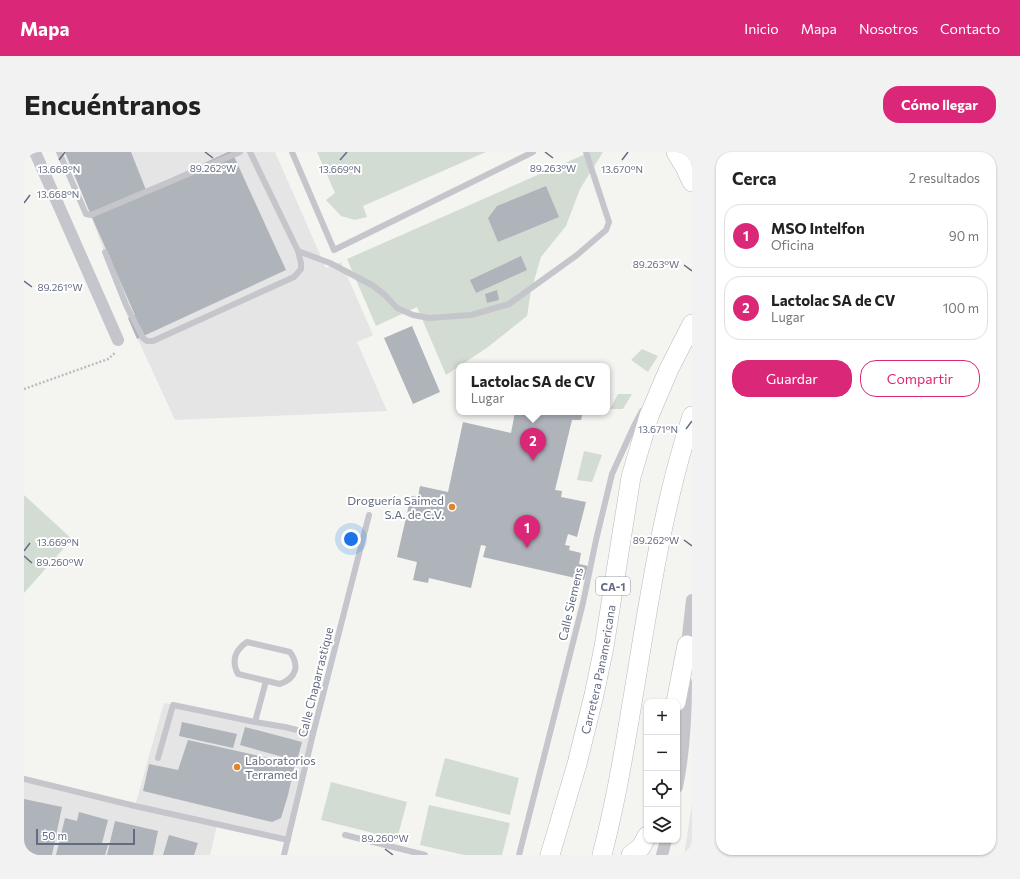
<!DOCTYPE html>
<html lang="es">
<meta charset="utf-8">
<style>
:root{--surface:#fff;--page:#f2f2f2;--text:#222;--muted:#767676;--line:#e0e0e0;--accent:#db2777}
body{margin:0;font-family:Commissioner,sans-serif;background:var(--page);color:var(--text)}
.controls{position:absolute;right:12px;bottom:12px;display:grid;overflow:hidden;border-radius:8px;box-shadow:0 1px 3px #0004}
.controls button{width:36px;height:36px;display:grid;place-items:center;padding:0;border:0;border-bottom:1px solid var(--line);background:var(--surface);color:var(--text);font:20px sans-serif}
.scale{position:absolute;left:12px;bottom:10px;width:99px;box-sizing:border-box;padding-left:4px;border:2px solid #646c82;border-top:0;font-size:11px;line-height:14px;white-space:nowrap;color:#646c82;-webkit-text-stroke:3px #fff;paint-order:stroke}
.you{position:absolute;left:327px;top:387px;width:14px;height:14px;margin:-10px;border:3px solid #fff;border-radius:50%;background:#1a73e8;box-shadow:0 0 0 6px #1a73e833}
.badge{display:grid;place-items:center;width:26px;height:26px;border-radius:50%;background:var(--accent);color:#fff;font-size:13px;font-weight:700}
.pin{position:absolute;translate:-50% -33px;filter:drop-shadow(0 1px 2px #0008)}
.pin::after{content:'';position:absolute;top:21px;width:14px;height:12px;background:inherit;clip-path:polygon(0 0,100% 0,50% 100%)}
.popup{position:absolute;left:432px;top:211px;width:154px;height:52px;box-sizing:border-box;display:grid;place-content:center;border-radius:8px;background:var(--surface);filter:drop-shadow(0 1px 3px #0005);font-size:13px;white-space:nowrap;color:var(--muted)}
.popup b{font-size:15px;color:var(--text)}
.popup::after{content:'';position:absolute;left:50%;top:100%;margin-left:-8px;border:8px solid transparent;border-top-color:var(--surface)}
.list{margin:0;padding:0;list-style:none}
h2{display:flex;justify-content:space-between;align-items:center;height:52px;margin:0;padding:0 16px;font-size:17px}
h2 small{font-size:13px;font-weight:400;color:var(--muted)}
.list li{display:grid;grid-template-columns:26px 1fr auto;gap:12px;align-items:center;box-sizing:border-box;height:64px;margin:0 8px 8px;padding:0 8px;border:1px solid var(--line);border-radius:16px}
.list b{display:block;font-size:15px;white-space:nowrap}
.list p{margin:0;font-size:13px;white-space:nowrap;color:var(--muted)}
.list em{font-size:13px;font-style:normal;color:var(--muted)}
.actions{display:flex;gap:8px;padding:12px 16px}
.actions a{flex:1;padding:9px 0;border:1px solid var(--accent);border-radius:16px;text-align:center;font-size:14px;color:var(--accent)}
.actions .main{background:var(--accent);color:#fff}
.icon{flex:none;width:22px;height:22px;fill:none;stroke:currentColor;stroke-width:2;stroke-linecap:round;stroke-linejoin:round}
.map{position:relative;flex:none;width:668px;height:703px;overflow:hidden;border-radius:16px}
header{display:flex;align-items:center;gap:24px;box-sizing:border-box;height:56px;padding:0 20px;background:var(--accent);color:#fff}
header strong{font-size:19px}
nav{display:flex;gap:22px;margin-inline-start:auto;font-size:14px}
.intro{display:flex;align-items:center;justify-content:space-between;box-sizing:border-box;height:96px;padding:0 24px}
h1{margin:0;font-size:28px}
.button{padding:10px 18px;border-radius:16px;background:var(--accent);color:#fff;font-size:14px;font-weight:700}
main{display:flex;gap:24px;padding:0 24px}
aside{flex:1;background:var(--surface);border-radius:16px;box-shadow:0 1px 3px #0004}
.map>svg:first-child{display:block}
.built{fill:#e4e5e4}
.green{fill:#d3dcd2}
.building{fill:#afb3ba}
.lines{fill:none;stroke-linecap:round;stroke-linejoin:round}
.primary-casing{stroke:#b7b9be;stroke-width:20}
.path{stroke:#bcbdc0;stroke-width:2.5;stroke-dasharray:2 2;stroke-linecap:butt}
.service{stroke:#c5c6cb;stroke-width:6}
.minor{stroke:#c5c6cb;stroke-width:12}
.primary{stroke:#fff;stroke-width:19}
.ticks{fill:none;stroke:#646c82;stroke-width:1.5}
.poi-dot{fill:#e18425;stroke:#fff;stroke-width:1.5}
.labels{text-anchor:middle;dominant-baseline:central;stroke-width:4;stroke-linejoin:round;paint-order:stroke}
.shield{fill:#fff;stroke:#9298a8;stroke-width:1}
.shield-label{font-size:11px;font-weight:bold;fill:#646c82}
.poi-label{font-size:12px;fill:#646c82;stroke:#fff;text-anchor:end}
.street-label{font-size:12px;fill:#646c82;stroke:#fff}
.ticks-label{font-size:10px;text-anchor:middle;fill:#646c82;stroke:#fff;stroke-width:4;stroke-linejoin:round;paint-order:stroke}
</style>
<header>
<strong>Mapa</strong>
<nav><a>Inicio</a><a>Mapa</a><a>Nosotros</a><a>Contacto</a></nav>
</header>
<div class="intro"><h1>Encuéntranos</h1><a class="button">Cómo llegar</a></div>
<main>
<div class="map">
<svg width="668" height="703" viewBox="0 0 668 703">
<rect width="100%" height="100%" fill="#f4f5f1"/>
<path class="built" d="M39 0H251L302 116 317 110 349 183 333 190 363 259 151 268 104 166 66 61Z
M140 551 289 582 264 688 193 673 186 703H0V627L111 654Z
M668 652V703H660Z"/>
<path class="green" d="M293 0H462L339 54 343 65 331 68 317 64 302 48 311 41Z
M566 0H579L556 37 542 74 517 105 507 139 503 164 464 195 422 223 393 155 352 174 323 107Z
M618 197 634 204 624 220 607 208Z
M594 242H608L599 257H586Z
M560 299 578 303 568 330 553 328Z
M0 343 48 387 0 441Z
M421 606 495 626 486 663 411 644Z
M307 630 383 650 373 687 297 668Z
M405 653 486 671 478 703H440L396 693Z"/>
<path class="building" d="M41 0H107L122 38 204 0H208L262 118 113 187 104 166 111 163 66 61Z
M522 34 535 65 474 90 464 66 473 54Z
M497 104 503 118 452 141 446 128Z
M473 138 475 148 463 151 461 142Z
M388 174 416 240 389 252 360 186Z
M491 260H559L557 268H548L531 338 538 339 537 345 562 350 553 385 544 382 541 393 546 394 545 398 557 401 555 412 564 414 560 428 459 405 462 394 457 393 447 436 405 426 404 431 389 428 393 410 373 405 387 344 394 345 396 334 424 340 439 270 487 281Z
M158 570 213 582 209 596 155 584Z
M221 575 278 590 273 609 216 593Z
M164 588 271 612 264 643 257 666 248 670 119 639 125 612 154 618Z
M0 647 38 655 28 703H0Z
M55 660 84 668 78 691 84 693 81 703H32L41 666 53 669Z
M91 669 134 679 129 703H83Z
M145 683 174 691 170 703H139Z"/>
<g class="lines">
<g class="primary-casing">
<g id="primary">
<path d="M652 0 661 15 668 30"/>
<path d="M652 550 663 493"/>
<path id="s1" d="M526 703 553 612 570 543 580 495 607 325 625 264 645 217 668 172"/>
<path d="M578 703C589 661 597 618 604 575 622 471 635 365 668 264"/>
<path d="M607 703 617 695 623 684"/>
</g>
</g>
<path class="path" d="M0 237 84 207 92 200"/>
<path class="service" d="M35 0 62 62 67 63 216 0
M268 0 310 98 509 0
M274 99 306 111 348 133 361 143 373 156 389 163 405 166 447 163 485 152 553 103 582 78 585 70 582 61 562 0
M81 100 102 153 119 186 123 189H129L270 125 277 117V111L274 99 226 0
M223 490 266 500C276 514 272 526 256 532L214 522C207 509 211 498 223 490Z
M231 570 242 529
M134 606 149 553 231 570 261 575 289 582
M0 627 111 654 264 688
M321 683 401 703
M260 703 289 582 345 363
M495 703 559 451 572 388 588 322 610 274 618 259"/>
<path class="minor" d="M11 0 94 188
M663 500V493L668 448
M653 635C660 601 662 566 662 530
M638 703 642 688"/>
<use href="#primary" class="primary"/>
</g>
<path class="ticks" d="M181 0 189 6M521 0 529 6M35 8 41 0M316 8 323 0M598 8 604 0M0 51 6 43M660 113 668 119M0 129 8 135M662 277 668 269M660 388 668 394M0 399 6 391M0 404 8 411M361 697 369 703"/>
<g class="poi-dot">
<circle cx="428" cy="355" r="4"/>
<circle cx="213" cy="615" r="4"/>
</g>
<g class="labels">
<rect class="shield" x="572" y="425" width="34" height="18" rx="3"/>
<g class="shield-label">
<text x="589" y="434">CA-1</text>
</g>
<g class="poi-label">
<text x="420" y="348">Droguería Saimed<tspan x="420" dy="14">S.A. de C.V.</tspan></text>
<text x="221" y="608" text-anchor="start">Laboratorios<tspan x="221" dy="14">Terramed</tspan></text>
</g>
<g class="street-label">
<text transform="translate(546 452) rotate(-77)">Calle Siemens</text>
<text stroke="none"><textPath href="#s1" startOffset="192">Carretera Panamericana</textPath></text>
<text transform="translate(291 530) rotate(-76)">Calle Chaparrastique</text>
</g>
</g>
<g class="ticks-label">
<text x="189" y="20">89.262°W</text>
<text x="529" y="20">89.263°W</text>
<text x="35" y="21">13.668°N</text>
<text x="316" y="21">13.669°N</text>
<text x="598" y="21">13.670°N</text>
<text x="34" y="46">13.668°N</text>
<text x="632" y="116">89.263°W</text>
<text x="36" y="139">89.261°W</text>
<text x="634" y="281">13.671°N</text>
<text x="632" y="392">89.262°W</text>
<text x="34" y="394">13.669°N</text>
<text x="36" y="414">89.260°W</text>
<text x="361" y="690">89.260°W</text>
</g>
</svg>
<div class="controls">
<button>+</button>
<button>−</button>
<button><svg class="icon" aria-label="locate" viewBox="0 0 24 24"><circle cx="12" cy="12" r="6"/><path d="M12 2v4M12 18v4M2 12h4M18 12h4"/></svg></button>
<button><svg class="icon" aria-label="layers" viewBox="0 0 24 24"><path d="M12 4l9 5-9 5-9-5zM3 14l9 5 9-5"/></svg></button>
</div>
<div class="scale">50 m</div>
<div class="you"></div>
<div class="pin badge" style="left:503px;top:396px">1</div>
<div class="pin badge" style="left:509px;top:309px">2</div>
<div class="popup"><b>Lactolac SA de CV</b>Lugar</div>
</div>
<aside>
<h2>Cerca<small>2 resultados</small></h2>
<ul class="list">
<li><span class="badge">1</span><div><b>MSO Intelfon</b><p>Oficina</p></div><em>90 m</em></li>
<li><span class="badge">2</span><div><b>Lactolac SA de CV</b><p>Lugar</p></div><em>100 m</em></li>
</ul>
<div class="actions"><a class="main">Guardar</a><a>Compartir</a></div>
</aside>
</main>
